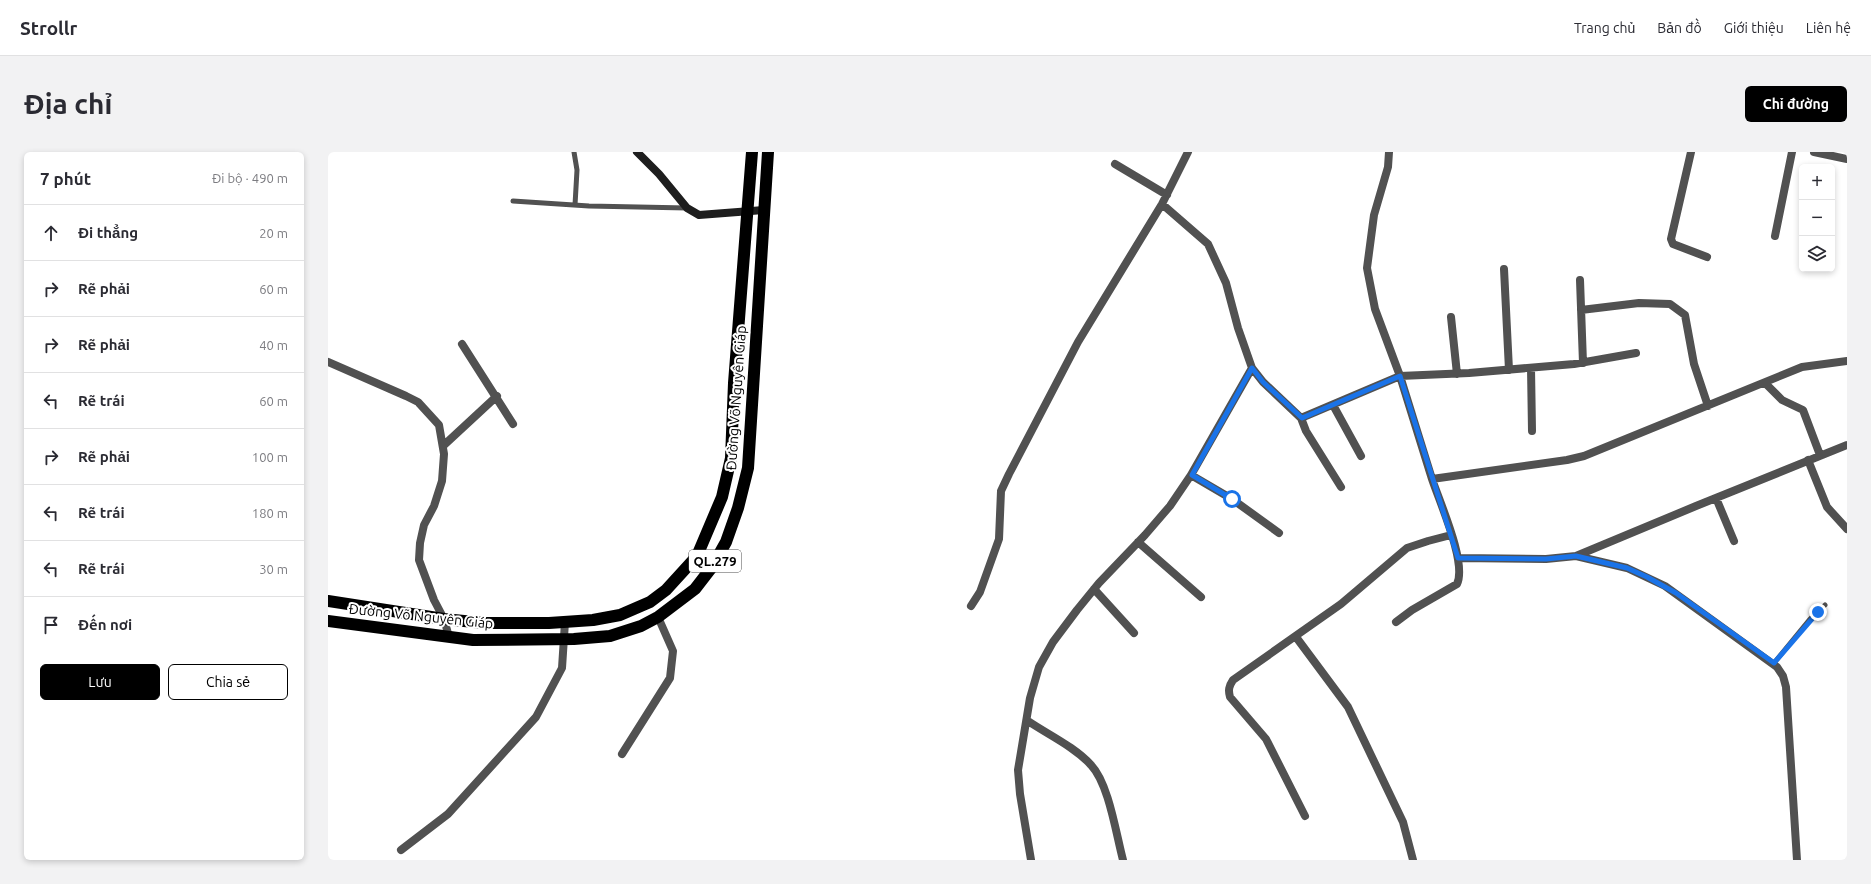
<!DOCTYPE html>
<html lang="vi">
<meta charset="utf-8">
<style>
:root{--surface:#fff;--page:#f2f2f3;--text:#2b2b33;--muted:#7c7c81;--line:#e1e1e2;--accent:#000}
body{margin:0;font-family:Ubuntu,sans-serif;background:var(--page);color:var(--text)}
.controls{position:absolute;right:12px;top:12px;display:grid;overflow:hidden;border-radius:6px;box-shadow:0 2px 6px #0003}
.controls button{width:36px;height:36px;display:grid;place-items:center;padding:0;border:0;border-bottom:1px solid var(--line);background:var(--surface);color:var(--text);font:20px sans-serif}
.stop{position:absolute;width:12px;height:12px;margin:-9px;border:3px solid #1a73e8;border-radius:50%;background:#fff}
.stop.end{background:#1a73e8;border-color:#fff;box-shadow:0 1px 4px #0008}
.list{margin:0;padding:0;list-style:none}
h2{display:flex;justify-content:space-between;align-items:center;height:52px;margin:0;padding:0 16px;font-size:17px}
h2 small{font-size:13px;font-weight:400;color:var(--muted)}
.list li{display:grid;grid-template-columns:26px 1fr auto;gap:12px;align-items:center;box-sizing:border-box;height:56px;padding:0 16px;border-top:1px solid var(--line)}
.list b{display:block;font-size:15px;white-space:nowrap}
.list em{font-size:13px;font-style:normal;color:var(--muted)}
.actions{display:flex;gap:8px;padding:12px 16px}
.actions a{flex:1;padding:9px 0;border:1px solid var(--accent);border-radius:6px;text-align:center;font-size:14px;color:var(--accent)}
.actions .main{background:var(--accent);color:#fff}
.icon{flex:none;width:22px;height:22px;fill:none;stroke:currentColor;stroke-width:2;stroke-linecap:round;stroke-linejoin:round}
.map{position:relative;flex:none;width:1519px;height:708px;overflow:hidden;border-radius:6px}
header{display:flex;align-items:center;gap:24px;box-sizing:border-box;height:56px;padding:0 20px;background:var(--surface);border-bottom:1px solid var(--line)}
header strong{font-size:19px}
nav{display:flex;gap:22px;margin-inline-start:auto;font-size:14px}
.intro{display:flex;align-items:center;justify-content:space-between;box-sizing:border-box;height:96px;padding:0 24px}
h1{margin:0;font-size:28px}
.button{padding:10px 18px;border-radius:6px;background:var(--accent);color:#fff;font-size:14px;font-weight:700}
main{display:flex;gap:24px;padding:0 24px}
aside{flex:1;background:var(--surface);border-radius:6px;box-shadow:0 2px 6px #0003}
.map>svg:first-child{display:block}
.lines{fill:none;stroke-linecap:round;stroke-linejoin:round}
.lane{stroke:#515151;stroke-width:5}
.street{stroke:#515151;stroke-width:8}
.secondary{stroke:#1e1e1e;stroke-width:8}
.highway{stroke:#000;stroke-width:12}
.route{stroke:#1a73e8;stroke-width:5}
.labels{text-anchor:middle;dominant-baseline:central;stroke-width:4;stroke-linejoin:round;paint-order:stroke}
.shield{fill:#fff;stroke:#4c4c4c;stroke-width:1}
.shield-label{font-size:13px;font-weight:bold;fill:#000}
.street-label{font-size:14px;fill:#000;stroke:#fff}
</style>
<header>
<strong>Strollr</strong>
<nav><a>Trang chủ</a><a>Bản đồ</a><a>Giới thiệu</a><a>Liên hệ</a></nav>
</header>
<div class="intro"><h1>Địa chỉ</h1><a class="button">Chỉ đường</a></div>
<main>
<aside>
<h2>7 phút<small>Đi bộ · 490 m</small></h2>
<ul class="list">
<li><svg class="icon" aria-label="ahead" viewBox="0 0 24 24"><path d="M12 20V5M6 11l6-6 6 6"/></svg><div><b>Đi thẳng</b></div><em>20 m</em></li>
<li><svg class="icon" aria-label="right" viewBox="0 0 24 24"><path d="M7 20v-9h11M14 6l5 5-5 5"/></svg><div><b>Rẽ phải</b></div><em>60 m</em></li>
<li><svg class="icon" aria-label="right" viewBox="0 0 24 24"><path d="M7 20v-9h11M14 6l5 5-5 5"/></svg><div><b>Rẽ phải</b></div><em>40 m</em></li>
<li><svg class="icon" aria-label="left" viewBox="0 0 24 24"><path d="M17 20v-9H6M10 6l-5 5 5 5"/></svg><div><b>Rẽ trái</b></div><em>60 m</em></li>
<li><svg class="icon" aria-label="right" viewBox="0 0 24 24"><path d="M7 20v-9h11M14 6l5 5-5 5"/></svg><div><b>Rẽ phải</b></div><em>100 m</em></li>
<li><svg class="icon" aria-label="left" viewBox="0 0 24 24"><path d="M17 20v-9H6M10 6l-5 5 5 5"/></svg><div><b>Rẽ trái</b></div><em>180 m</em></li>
<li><svg class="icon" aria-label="left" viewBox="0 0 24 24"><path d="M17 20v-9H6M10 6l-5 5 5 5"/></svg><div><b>Rẽ trái</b></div><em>30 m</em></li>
<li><svg class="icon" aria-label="arrive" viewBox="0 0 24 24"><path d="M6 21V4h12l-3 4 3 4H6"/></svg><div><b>Đến nơi</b></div></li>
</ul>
<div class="actions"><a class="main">Lưu</a><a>Chia sẻ</a></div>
</aside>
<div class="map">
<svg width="1519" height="708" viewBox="0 0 1519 708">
<rect width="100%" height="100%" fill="#fff"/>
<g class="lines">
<path class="lane" d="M246 0 249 18 247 53
M185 49 261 54 359 56
M1446 511 1482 467 1497 453"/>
<path class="street" d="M1061 0 1060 15 1046 63 1039 116 1047 157 1072 224 1141 221 1246 212 1308 201
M1363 0 1343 87 1345 92 1379 105
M1486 0 1519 7
M787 12 839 43
M834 52 880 92 898 131 910 176 924 216 935 230 973 266
M1447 84 1464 0
M1176 117 1181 218
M1252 128 1255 211
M1253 158 1311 151 1342 152 1357 163 1366 212 1380 254
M1123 165 1129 222
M134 192 185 272
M0 210 78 244 90 250 111 273 116 302 114 329 106 354 96 373 92 391 91 408 106 448 116 467 121 485
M1203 216 1204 279
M1437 231 1454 248 1475 258 1492 303
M1005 253 1033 304
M115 294 169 244
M1480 308 1499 355 1519 377
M863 323 904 347 951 381
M1013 335 978 279 973 266 1072 224 1104 327
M1388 346 1406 389
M810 390 873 445
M1248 404 1299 416 1337 434 1449 515 1455 524 1458 535 1469 708
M1130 406 1218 407 1248 404 1368 354 1519 293
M766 437 806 481
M643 454 652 440 671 387 673 339 681 322 750 190 834 52 860 0
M1068 470 1084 458 1129 432C1139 411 1112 351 1104 327L1239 308 1256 304 1474 215 1519 209
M968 485 1020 555 1075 670 1085 708
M700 569C719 582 747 595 763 613 781 632 788 682 795 708
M294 602 342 526 345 499 330 465
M977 664 938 587 902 545C900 538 901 534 905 528L1013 452 1079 396 1100 389 1123 383
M73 698 120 662 208 565 234 516 237 470
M703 708 692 642 690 618 702 546 711 515 725 490 749 458 771 431 817 383 842 354 863 323 924 216"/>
<path class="secondary" d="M309 0 331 22 359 56 371 63 436 58"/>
<path class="highway" d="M0 449 116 467 156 471H221L265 468 292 463 322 450 338 438 369 404 394 345 403 306 406 231 424 0
M0 469 145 488 246 487 282 484 313 474 330 465 367 437 384 415 398 390 410 356 420 316 440 0"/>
</g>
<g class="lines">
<path class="route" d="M904 347 864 323 924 216 935 230 974 266 1072 224 1130 406 1218 407 1248 404 1299 416 1319 425 1348 441 1446 511 1490 460"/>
</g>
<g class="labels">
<rect class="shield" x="361" y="398" width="52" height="22" rx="3"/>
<g class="shield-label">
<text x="387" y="409">QL.279</text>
</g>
<g class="street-label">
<text transform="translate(408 246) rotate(-86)">Đường Võ Nguyên Giáp</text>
<text transform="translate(93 464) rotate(6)">Đường Võ Nguyên Giáp</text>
</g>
</g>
</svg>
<div class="controls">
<button>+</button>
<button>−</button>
<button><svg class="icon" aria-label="layers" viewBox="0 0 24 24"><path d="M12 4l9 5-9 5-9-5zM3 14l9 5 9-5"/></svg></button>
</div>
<div class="stop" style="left:904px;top:347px"></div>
<div class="stop end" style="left:1490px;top:460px"></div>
</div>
</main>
